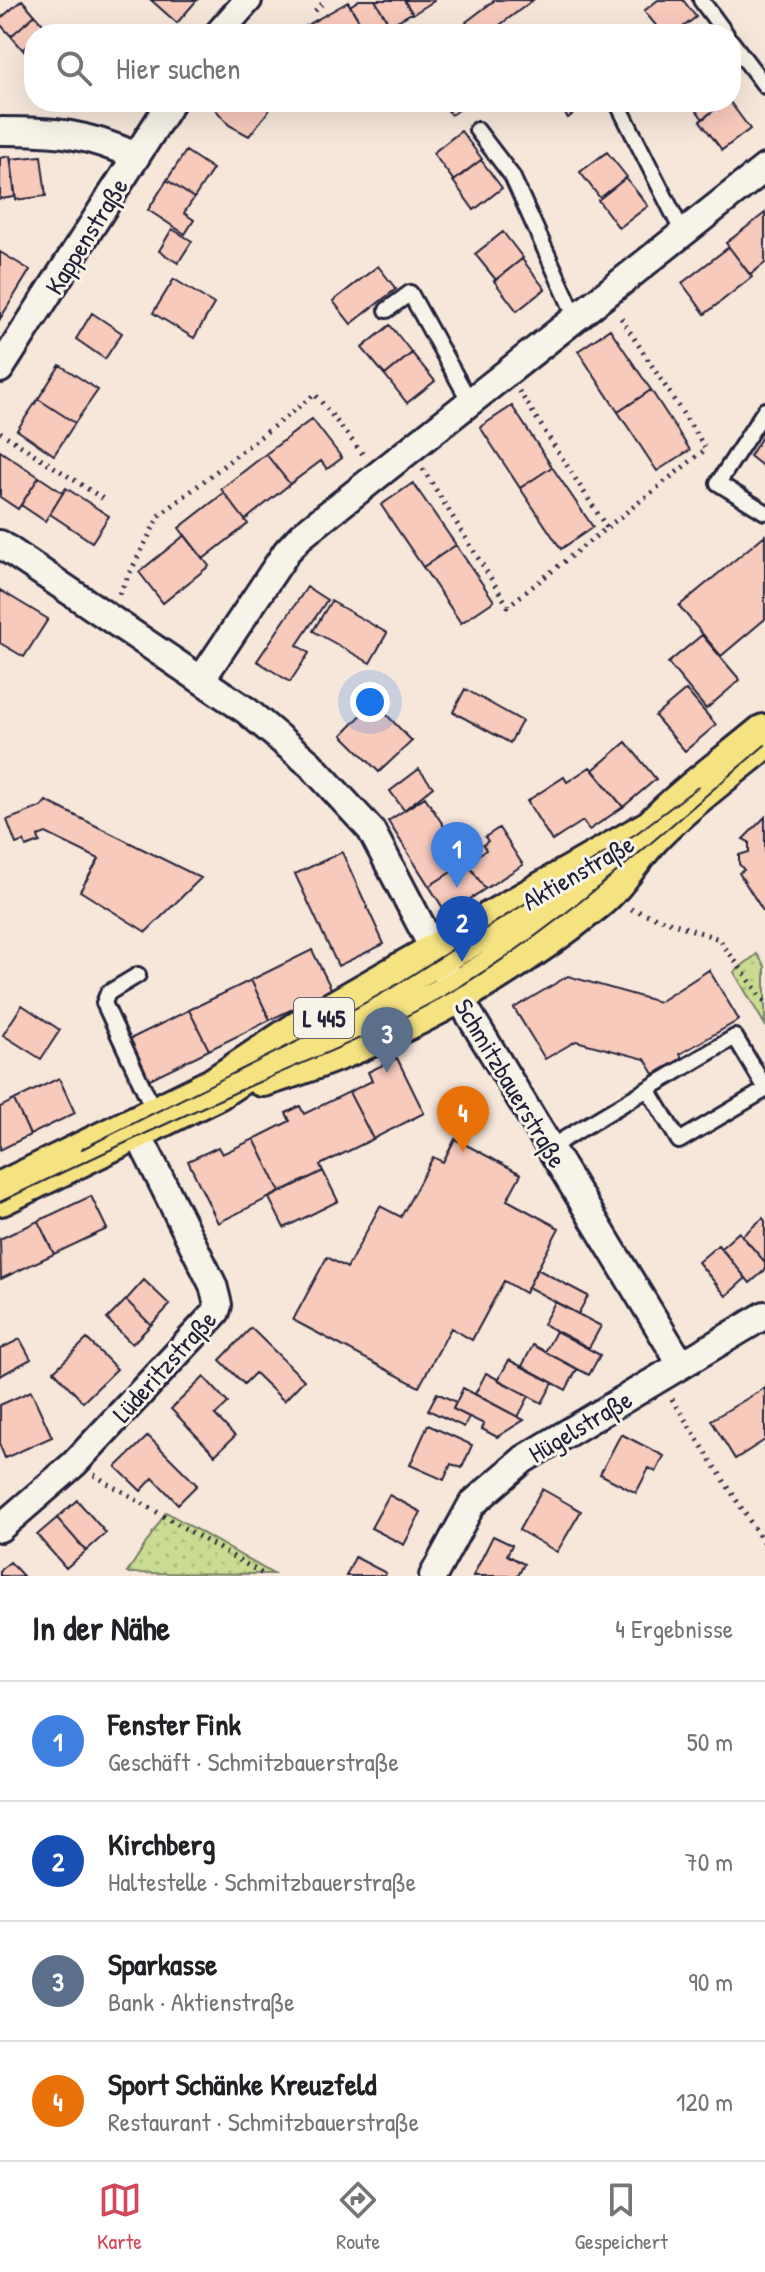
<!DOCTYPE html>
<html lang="de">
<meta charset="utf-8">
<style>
:root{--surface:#fff;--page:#f2f2f2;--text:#202124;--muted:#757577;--line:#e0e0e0;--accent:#d1495b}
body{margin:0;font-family:"Patrick Hand",sans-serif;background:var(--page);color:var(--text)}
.you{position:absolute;left:370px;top:702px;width:28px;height:28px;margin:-20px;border:6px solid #fff;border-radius:50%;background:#1a73e8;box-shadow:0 0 0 12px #1a73e833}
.badge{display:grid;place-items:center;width:52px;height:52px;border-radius:50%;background:var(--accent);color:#fff;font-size:26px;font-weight:700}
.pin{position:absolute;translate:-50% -66px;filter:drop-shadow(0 2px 4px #0008)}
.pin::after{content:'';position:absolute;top:42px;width:28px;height:24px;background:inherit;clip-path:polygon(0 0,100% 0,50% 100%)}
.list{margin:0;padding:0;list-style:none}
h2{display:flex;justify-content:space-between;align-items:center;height:104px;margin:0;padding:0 32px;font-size:34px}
h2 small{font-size:26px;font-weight:400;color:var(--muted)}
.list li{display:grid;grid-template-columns:52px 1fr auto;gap:24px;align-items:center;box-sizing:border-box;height:120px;padding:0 32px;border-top:2px solid var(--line)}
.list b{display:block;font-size:30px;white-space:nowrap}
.list p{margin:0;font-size:26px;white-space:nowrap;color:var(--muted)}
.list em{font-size:26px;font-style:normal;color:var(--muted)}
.icon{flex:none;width:44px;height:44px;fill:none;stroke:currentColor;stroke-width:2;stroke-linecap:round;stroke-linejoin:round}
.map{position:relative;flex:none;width:765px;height:1576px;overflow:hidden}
.search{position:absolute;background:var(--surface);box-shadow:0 8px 32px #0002;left:24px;right:24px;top:24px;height:88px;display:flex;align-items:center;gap:20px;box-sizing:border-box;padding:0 28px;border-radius:32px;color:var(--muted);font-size:30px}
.sheet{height:584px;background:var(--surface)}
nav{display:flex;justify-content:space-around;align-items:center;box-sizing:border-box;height:112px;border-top:2px solid var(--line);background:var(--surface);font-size:22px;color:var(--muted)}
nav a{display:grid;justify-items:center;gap:4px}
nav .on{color:var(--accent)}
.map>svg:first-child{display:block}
.grass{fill:url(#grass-dots);stroke:#767f66;stroke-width:2}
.building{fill:#f8cabc;stroke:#22223b;stroke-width:2}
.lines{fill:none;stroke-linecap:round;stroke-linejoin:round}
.lane-casing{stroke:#22223b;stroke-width:20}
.street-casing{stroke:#22223b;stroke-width:32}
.primary-casing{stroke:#22223b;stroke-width:48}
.path{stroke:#22223b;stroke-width:5;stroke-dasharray:2 6;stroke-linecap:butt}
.lane{stroke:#f7f3e8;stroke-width:14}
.street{stroke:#f7f3e8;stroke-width:26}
.primary{stroke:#f5e382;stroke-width:42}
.tram{stroke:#22223b;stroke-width:2}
.labels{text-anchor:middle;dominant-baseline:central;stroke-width:6;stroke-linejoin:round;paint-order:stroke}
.shield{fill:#f7f3e8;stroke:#62616f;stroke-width:2}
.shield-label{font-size:24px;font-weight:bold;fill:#22223b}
.street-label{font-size:26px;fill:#22223b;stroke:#f7f3e8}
</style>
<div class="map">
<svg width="765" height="1576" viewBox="0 0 765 1576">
<defs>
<pattern id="grass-dots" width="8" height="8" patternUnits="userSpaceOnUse" patternTransform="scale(2)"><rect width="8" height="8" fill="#cadc91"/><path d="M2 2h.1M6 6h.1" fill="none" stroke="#adbc7e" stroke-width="1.8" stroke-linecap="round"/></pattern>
</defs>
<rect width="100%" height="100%" fill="#f7e7db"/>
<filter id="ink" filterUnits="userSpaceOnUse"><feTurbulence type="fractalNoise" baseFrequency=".0125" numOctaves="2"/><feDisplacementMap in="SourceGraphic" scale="16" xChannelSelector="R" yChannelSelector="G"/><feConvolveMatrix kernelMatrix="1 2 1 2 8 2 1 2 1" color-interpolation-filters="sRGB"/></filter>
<g filter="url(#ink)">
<path class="grass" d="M757 954 765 966V1025L734 972Z
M166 1512 273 1574 127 1573Z"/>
<path class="building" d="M22 0 35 15 11 36 0 24V19Z
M151 0H197L177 23Z
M359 0H375L389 24 367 34 350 6Z
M375 0H404L412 13 390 25Z
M404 0H434V1L413 14Z
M495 0H533L488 34H474L466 22Z
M658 0H683L696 17 674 34H663L644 11Z
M348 2 367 34H306L302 28Z
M35 15 47 29 34 34V40L23 50 11 36Z
M34 40V62L23 50Z
M220 102H268L273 105 249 136 229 125 215 109Z
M442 102H469L470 103 451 115Z
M556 102H588L568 118Z
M690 102H724L703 119Z
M724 102H730L750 129 722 150 700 121Z
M461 131 482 159 454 181 433 153Z
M186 151 213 169 194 198 167 180Z
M607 152 627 177 600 198 580 172Z
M10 156 15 197 0 199V158Z
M41 156 46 196 16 200 11 159Z
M481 160 502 188 474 210 453 181Z
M626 178 648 206 619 228 598 200Z
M167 180 194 198 184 213 194 220 185 234 148 210Z
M765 213V263L750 275 726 243Z
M172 229 192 241 178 263 159 251Z
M503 232 523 258 496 280 475 254Z
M729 247 752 277 705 314 682 283Z
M0 252 30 270 0 319Z
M522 259 545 289 517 311 494 281Z
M378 266 396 289 351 324 333 301Z
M174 279 214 304 194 338 153 313Z
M92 313 122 333 105 359 76 339Z
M390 325 412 353 385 375 362 348Z
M610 329 651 390 618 412 578 351Z
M412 353 435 381 407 403 385 375Z
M60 365 98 390 75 423 38 399Z
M651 390 690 450 657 471 618 412Z
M38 399 75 423 54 455 17 430Z
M512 406 552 467 520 488 480 427Z
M312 419 342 458 327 469 321 461 290 484 266 454Z
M765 432V468L750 456Z
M0 451 39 477 18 509 0 497Z
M266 454 290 484 245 520 221 489Z
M552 467 593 527 561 549 520 488Z
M39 477 63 493 45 521 21 505Z
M413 483 456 545 423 567 381 505Z
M66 488 109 516 92 542 50 514Z
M224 493 248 524 203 559 179 528Z
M185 535 209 566 163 603 139 572Z
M765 535V619L721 656 679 606Z
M456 545 494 601 461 623 423 567Z
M307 587 327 600 297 645 309 653 290 682 257 661Z
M0 590 48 619 24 657 0 643Z
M331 601 387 633 370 663 313 631Z
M702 635 740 680 706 709 668 663Z
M465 689 522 721 510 743 453 712Z
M686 690 716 725 685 751 655 716Z
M374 702 412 741 379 772 342 735Z
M626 742 656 779 623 807 593 770Z
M590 767 623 807 589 830 583 821 552 841 527 801 564 777 567 782Z
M419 769 433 787 404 810 390 791Z
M425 797 467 862 429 886 388 821Z
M46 801 201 878 146 932 80 891 99 859 46 833 38 836 40 842 26 847 24 841 16 844 7 820 41 807Z
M765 817V914L739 873 744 870 739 864V855L749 852V842L743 839Z
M499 828 523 865 485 889 467 862 486 850 483 845 488 841 485 837Z
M342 852 384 944 338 966 295 874Z
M467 862 485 889 447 914 429 886Z
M312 950 332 990 270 1020 251 980Z
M709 970 739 1020 680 1054 682 1058 654 1074 645 1059 576 1041 545 1059 514 1008 568 976 659 1002Z
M251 980 270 1020 209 1050 189 1010Z
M22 1005 60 1030 41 1059 3 1035Z
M189 1010 209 1050 148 1080 128 1040Z
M397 1058 424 1113 373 1139 349 1092 372 1081 368 1072Z
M59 1078 75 1113 30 1135 14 1100Z
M349 1092 373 1139 320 1165 323 1171 280 1192 254 1139 290 1121 286 1113 300 1106 304 1114Z
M14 1100 30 1135 0 1150V1107Z
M254 1139 280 1192 218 1223 188 1161 218 1147 222 1154Z
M455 1139 521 1174 507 1200 559 1228 525 1293 504 1281 472 1340 451 1328 419 1387 293 1320 327 1257 347 1268 380 1206 401 1217 433 1157 443 1162Z
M323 1171 338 1201 284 1228 269 1198Z
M91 1196 107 1229 54 1254 38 1221Z
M763 1218 765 1221V1262L742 1236Z
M38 1221 54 1254 1 1279 0 1239Z
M739 1232 765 1262V1270L750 1283 721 1248Z
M718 1245 746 1278 726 1296 698 1262Z
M537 1269 588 1296 578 1314 528 1287Z
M144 1280 170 1305 151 1325 126 1300Z
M126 1300 151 1325 132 1344 107 1319Z
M555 1302 601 1326 589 1348 543 1324Z
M251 1328 304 1380 284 1401 255 1373 244 1384 220 1360Z
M556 1331 600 1355 589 1375 545 1352Z
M20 1339 31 1359 0 1376V1349Z
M87 1339 117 1369 83 1402 54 1371Z
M533 1345 577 1369 566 1390 522 1366Z
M509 1360 553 1383 542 1403 498 1380Z
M486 1373 529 1396 518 1417 475 1394Z
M204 1377 228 1403 215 1415 235 1436 215 1455 171 1409Z
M463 1388 518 1417 524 1420 497 1437 482 1429 484 1424 453 1409Z
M765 1388V1440L735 1459 711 1420Z
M31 1391 52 1437 5 1458 0 1446V1405Z
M437 1393 456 1402 453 1409 469 1417 464 1427 428 1410Z
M428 1425 472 1445 462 1468 451 1464 444 1480 410 1465Z
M621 1434 664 1456 656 1472 649 1468 636 1493 600 1474Z
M148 1436 197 1485 178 1504 153 1478 141 1491 116 1467Z
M542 1489 581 1511 557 1552 519 1530Z
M389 1495 421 1512 404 1545 371 1528Z
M77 1500 106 1533 86 1551 57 1518Z
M57 1518 86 1551 66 1568 37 1535Z
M493 1536 512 1545 507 1555 524 1564 518 1576H473Z
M355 1557 386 1573 385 1576H346Z
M10 1562 23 1576H0V1570Z"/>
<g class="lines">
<g class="lane-casing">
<path id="lane" d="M701 0 726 34
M731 41 765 86
M617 102 683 233
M477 130 512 176 576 318
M387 310 410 293 470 402
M765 410 718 483 765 512
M138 975 108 993 104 1003 155 1113
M648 1089 679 1141 765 1090
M549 1148 735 1037 765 1087"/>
</g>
<g class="street-casing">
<path id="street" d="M218 34 248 0
M0 131C56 131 84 133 136 156
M0 369 171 102
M0 544 247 711 310 764 371 830 457 994 681 1364
M201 680 287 551 301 536 765 168
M0 1528 74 1464 216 1312 218 1305 213 1285 135 1128
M433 1576 472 1504 524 1459 765 1315"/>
</g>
<g class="primary-casing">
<path id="primary" d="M263 1075C383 1038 496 978 594 899 617 880 633 851 654 830 687 796 728 767 765 736
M0 1194 215 1089 301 1032 654 830"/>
</g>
<path class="path" d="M315 11 326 0
M519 391 607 528
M0 432 105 500
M423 469 508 606 706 449 619 315
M119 594 159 516 315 394 365 457
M631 909 719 939 765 1002
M672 1399 765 1545
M94 1475 266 1576"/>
<use href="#lane" class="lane"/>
<use href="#street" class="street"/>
<use href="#primary" class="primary"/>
<path class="tram" d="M82 1149 296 1042 393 987 637 833 698 787
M0 1202C86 1161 171 1121 259 1082 325 1053 394 1026 456 989 568 922 665 829 765 745"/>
</g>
</g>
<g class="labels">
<rect class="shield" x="294" y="998" width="60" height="40" rx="6"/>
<g class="shield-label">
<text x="324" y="1018">L 445</text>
</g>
<g class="street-label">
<text transform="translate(86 236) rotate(-58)">Kappenstraße</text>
<text transform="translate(578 872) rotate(-30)">Aktienstraße</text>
<text transform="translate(511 1083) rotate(59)">Schmitzbauerstraße</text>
<text transform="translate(164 1366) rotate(-48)">Lüderitzstraße</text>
<text transform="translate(580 1426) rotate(-31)">Hügelstraße</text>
</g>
</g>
</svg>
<div class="you"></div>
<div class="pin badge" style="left:457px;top:888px;background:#3f7fe0">1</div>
<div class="pin badge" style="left:462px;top:962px;background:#1a4fb4">2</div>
<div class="pin badge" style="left:387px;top:1073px;background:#5c6f8a">3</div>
<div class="pin badge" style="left:463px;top:1152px;background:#e8710a">4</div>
<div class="search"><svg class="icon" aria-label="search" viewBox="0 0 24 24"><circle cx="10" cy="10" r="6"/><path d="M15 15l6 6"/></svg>Hier suchen</div>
</div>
<section class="sheet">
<h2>In der Nähe<small>4 Ergebnisse</small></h2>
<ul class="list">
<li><span class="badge" style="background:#3f7fe0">1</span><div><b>Fenster Fink</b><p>Geschäft · Schmitzbauerstraße</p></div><em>50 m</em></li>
<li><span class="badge" style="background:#1a4fb4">2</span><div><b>Kirchberg</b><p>Haltestelle · Schmitzbauerstraße</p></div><em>70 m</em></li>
<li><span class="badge" style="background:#5c6f8a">3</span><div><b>Sparkasse</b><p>Bank · Aktienstraße</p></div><em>90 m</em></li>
<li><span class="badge" style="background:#e8710a">4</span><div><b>Sport Schänke Kreuzfeld</b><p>Restaurant · Schmitzbauerstraße</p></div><em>120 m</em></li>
</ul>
</section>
<nav>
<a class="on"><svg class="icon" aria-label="map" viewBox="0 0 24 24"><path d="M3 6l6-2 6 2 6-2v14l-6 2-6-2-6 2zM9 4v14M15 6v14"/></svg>Karte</a>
<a><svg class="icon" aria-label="directions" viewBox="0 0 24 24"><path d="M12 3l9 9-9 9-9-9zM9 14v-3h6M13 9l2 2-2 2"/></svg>Route</a>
<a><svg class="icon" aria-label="saved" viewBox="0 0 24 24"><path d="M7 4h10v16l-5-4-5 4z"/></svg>Gespeichert</a>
</nav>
